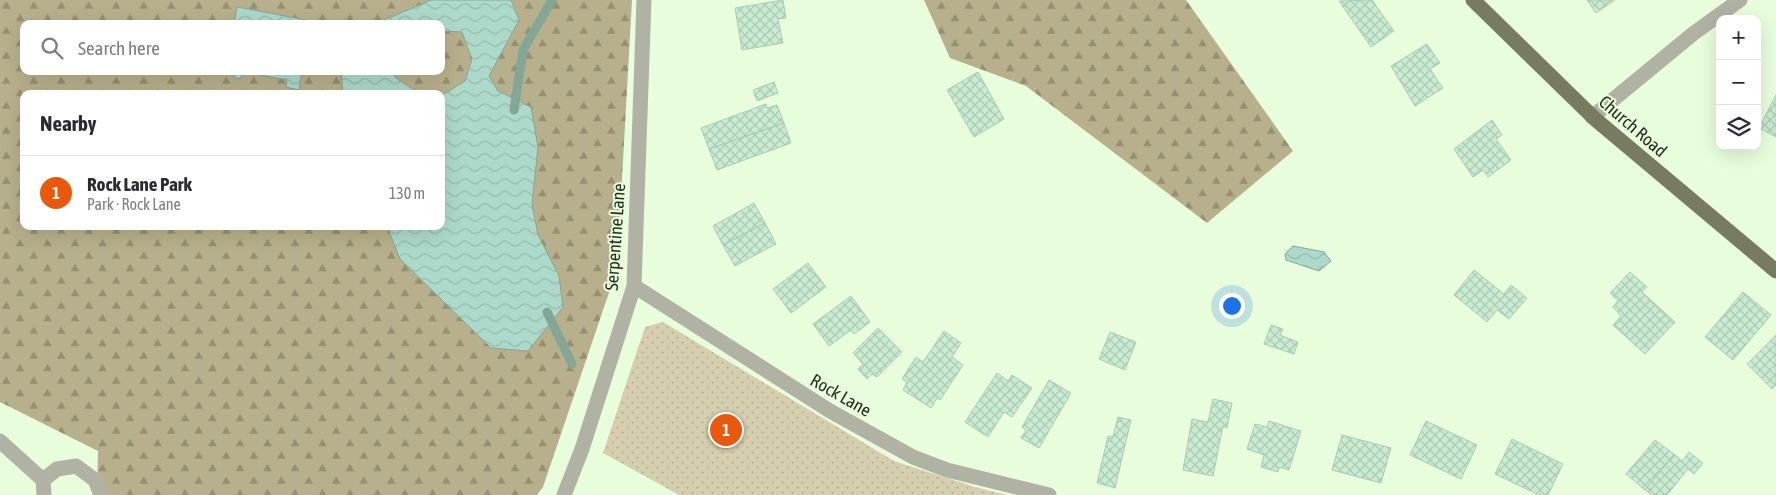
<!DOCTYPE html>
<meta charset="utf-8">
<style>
:root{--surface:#fff;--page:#f7f7f7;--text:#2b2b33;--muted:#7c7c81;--line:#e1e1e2;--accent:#ea580c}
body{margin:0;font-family:"Asap Condensed",sans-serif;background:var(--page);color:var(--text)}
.controls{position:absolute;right:15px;top:15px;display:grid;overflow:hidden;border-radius:10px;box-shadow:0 5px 20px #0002}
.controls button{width:45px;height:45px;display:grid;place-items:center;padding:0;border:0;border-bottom:1px solid var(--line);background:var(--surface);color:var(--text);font:25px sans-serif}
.you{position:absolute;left:1231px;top:305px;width:18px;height:18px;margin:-12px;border:4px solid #fff;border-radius:50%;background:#1a73e8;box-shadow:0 0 0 8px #1a73e833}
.badge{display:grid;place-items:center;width:32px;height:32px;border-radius:50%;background:var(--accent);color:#fff;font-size:16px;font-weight:700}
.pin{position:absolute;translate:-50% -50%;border:2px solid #fff;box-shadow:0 1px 5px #0006}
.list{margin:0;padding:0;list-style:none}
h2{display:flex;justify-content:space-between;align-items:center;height:65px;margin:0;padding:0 20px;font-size:21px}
h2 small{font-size:16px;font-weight:400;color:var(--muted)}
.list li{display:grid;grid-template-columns:32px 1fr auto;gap:15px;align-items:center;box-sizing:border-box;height:75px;padding:0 20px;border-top:1px solid var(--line)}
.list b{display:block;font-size:19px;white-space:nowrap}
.list p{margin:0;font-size:16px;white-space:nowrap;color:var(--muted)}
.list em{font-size:16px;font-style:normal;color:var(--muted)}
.icon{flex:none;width:28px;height:28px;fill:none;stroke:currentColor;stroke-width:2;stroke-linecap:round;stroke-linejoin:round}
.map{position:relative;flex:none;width:1776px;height:495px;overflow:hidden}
.search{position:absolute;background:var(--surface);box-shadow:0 5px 20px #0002;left:20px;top:20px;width:425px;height:55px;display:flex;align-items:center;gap:12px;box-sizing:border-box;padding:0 18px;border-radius:10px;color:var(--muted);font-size:19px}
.panel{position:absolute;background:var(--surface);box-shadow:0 5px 20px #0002;left:20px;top:90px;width:425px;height:140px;border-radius:10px}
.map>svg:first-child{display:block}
.forest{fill:url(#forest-firs);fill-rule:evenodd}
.park{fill:url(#park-dots)}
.water{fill:url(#water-waves);stroke:#84a697}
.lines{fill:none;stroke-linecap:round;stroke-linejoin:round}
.stream{stroke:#84a697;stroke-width:9}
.building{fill:url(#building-cross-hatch);stroke:#abccb4}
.service{stroke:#b0b3a4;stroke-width:15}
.minor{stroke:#b0b3a4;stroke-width:15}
.primary{stroke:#777c60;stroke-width:15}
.labels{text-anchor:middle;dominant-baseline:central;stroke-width:4;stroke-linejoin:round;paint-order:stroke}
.street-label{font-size:18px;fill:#262e21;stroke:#e8fddc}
</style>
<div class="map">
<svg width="1776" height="495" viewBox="0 0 1776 495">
<defs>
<pattern id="forest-firs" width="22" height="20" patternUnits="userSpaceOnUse" patternTransform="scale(1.25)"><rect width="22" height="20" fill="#b8b08c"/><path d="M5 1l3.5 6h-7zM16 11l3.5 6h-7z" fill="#959072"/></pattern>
<pattern id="park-dots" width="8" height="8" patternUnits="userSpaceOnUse" patternTransform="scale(1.25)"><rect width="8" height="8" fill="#d5cfb0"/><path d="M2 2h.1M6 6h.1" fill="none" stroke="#b7b297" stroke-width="1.8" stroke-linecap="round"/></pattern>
<pattern id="water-waves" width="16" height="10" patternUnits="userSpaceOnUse" patternTransform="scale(1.25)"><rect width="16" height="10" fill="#add9ca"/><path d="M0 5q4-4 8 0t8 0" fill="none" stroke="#95bbad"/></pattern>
<pattern id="building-cross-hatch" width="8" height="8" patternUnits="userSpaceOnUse" patternTransform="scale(1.25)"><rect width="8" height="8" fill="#c9ebd2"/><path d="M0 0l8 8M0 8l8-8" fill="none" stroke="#accab4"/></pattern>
</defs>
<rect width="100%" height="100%" fill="#e8fddc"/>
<path class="forest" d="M0 0H632L617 269 543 487 537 495H97L98 451 0 402ZM24 24H441V71H24ZM24 94H441V226H24Z
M924 0H1186L1293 151 1207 223 1026 86 950 58Z"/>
<path class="park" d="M663 322 894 461 975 487 1007 495H679L603 453 645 327Z"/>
<path class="water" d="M431 0H511L519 20 489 76 498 91 531 107 538 147 532 204 538 235 559 276 563 307 528 351 491 348 400 259 387 226H441V96L465 81 472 59 462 32 441 31V24H375Z
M237 7 312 21 311 24H234Z
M235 71H302L299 90 286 87 287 80 244 72 240 79 234 77Z
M341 71H392L396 78 420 94H343Z
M1293 246 1324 252 1331 261 1319 271 1286 260 1285 254Z"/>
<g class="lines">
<path class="stream" d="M514 110 523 50 552 0
M547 312 572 364"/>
</g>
<path class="building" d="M783 0 786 18 778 19 783 43 742 50 735 8Z
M1372 0 1394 31 1371 47 1339 1Z
M1587 0H1615L1596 13Z
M1427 44 1440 63 1430 69 1443 88 1415 106 1391 66Z
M978 72 1004 119 974 137 947 90Z
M774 82 778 93 757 101 753 90Z
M1776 95V137L1759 128Z
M766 104 767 108 777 105 784 123 709 149 701 128Z
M1492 120 1502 135 1496 139 1511 160 1488 177 1483 170 1473 177 1454 149Z
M784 123 791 143 717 170 709 149Z
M754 203 765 223 723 245 713 226Z
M765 223 776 244 735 266 723 245Z
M808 263 826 287 791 313 773 289Z
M1474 270 1504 294 1511 285 1527 298 1509 319 1497 310 1487 322 1454 295Z
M1630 272 1647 287 1642 292 1675 322 1645 354 1613 325 1621 316 1613 307 1618 301 1610 293Z
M1743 292 1771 315 1733 360 1705 337Z
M851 296 870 322 854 334 851 330 829 346 813 324Z
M1271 325 1283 329 1280 335 1298 342 1294 354 1264 344Z
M878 328 902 352 877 377 872 374 867 379 858 369 863 364 853 353Z
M944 331 961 343 952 357 963 365 940 400 937 398 931 408 903 390 907 382 902 379 916 357 923 362Z
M1110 332 1136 342 1125 370 1099 359Z
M1776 335V385L1772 389 1747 364Z
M997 373 1008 381 1012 375 1032 388 1012 417 1004 412 988 437 965 422Z
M1049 380 1071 393 1039 448 1021 438 1026 430 1022 427Z
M1213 399 1232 403 1227 428 1223 426 1213 476 1183 470 1192 419 1208 422Z
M1118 417 1131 420 1115 488 1097 483 1108 436 1113 437Z
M1269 421 1301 431 1289 470 1279 467 1278 472 1261 467 1264 455 1247 449 1255 424 1267 427Z
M1426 421 1477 445 1461 479 1410 455Z
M1342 435 1391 448 1381 483 1332 470Z
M1512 439 1563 464 1548 495H1539L1495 474Z
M1655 440 1674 454 1645 490 1626 474Z
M1689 452 1703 463 1694 474 1688 469 1667 495H1652L1645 490 1674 454 1682 461Z"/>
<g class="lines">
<path class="service" d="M0 441 43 480 44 495
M43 480 57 469 76 466 95 480 101 495"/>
<path class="minor" d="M1592 117 1694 33 1740 0
M634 286 830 411 913 457 947 470 1049 495
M564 495 582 449 634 286 644 0"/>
<path class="primary" d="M1473 0 1595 119 1776 271"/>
</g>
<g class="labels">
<g class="street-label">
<text transform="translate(1633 126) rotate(41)">Church Road</text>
<text transform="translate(615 237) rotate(-86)">Serpentine Lane</text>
<text transform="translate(841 395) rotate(30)">Rock Lane</text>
</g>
</g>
</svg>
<div class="controls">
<button>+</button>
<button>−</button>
<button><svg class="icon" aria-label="layers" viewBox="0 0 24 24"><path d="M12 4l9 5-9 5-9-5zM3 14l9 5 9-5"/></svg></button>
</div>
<div class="you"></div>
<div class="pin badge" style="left:726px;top:430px">1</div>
<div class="search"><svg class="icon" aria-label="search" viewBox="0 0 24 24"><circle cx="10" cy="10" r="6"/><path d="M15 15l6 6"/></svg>Search here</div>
<section class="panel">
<h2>Nearby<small></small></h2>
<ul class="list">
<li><span class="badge">1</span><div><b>Rock Lane Park</b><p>Park · Rock Lane</p></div><em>130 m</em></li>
</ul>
</section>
</div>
